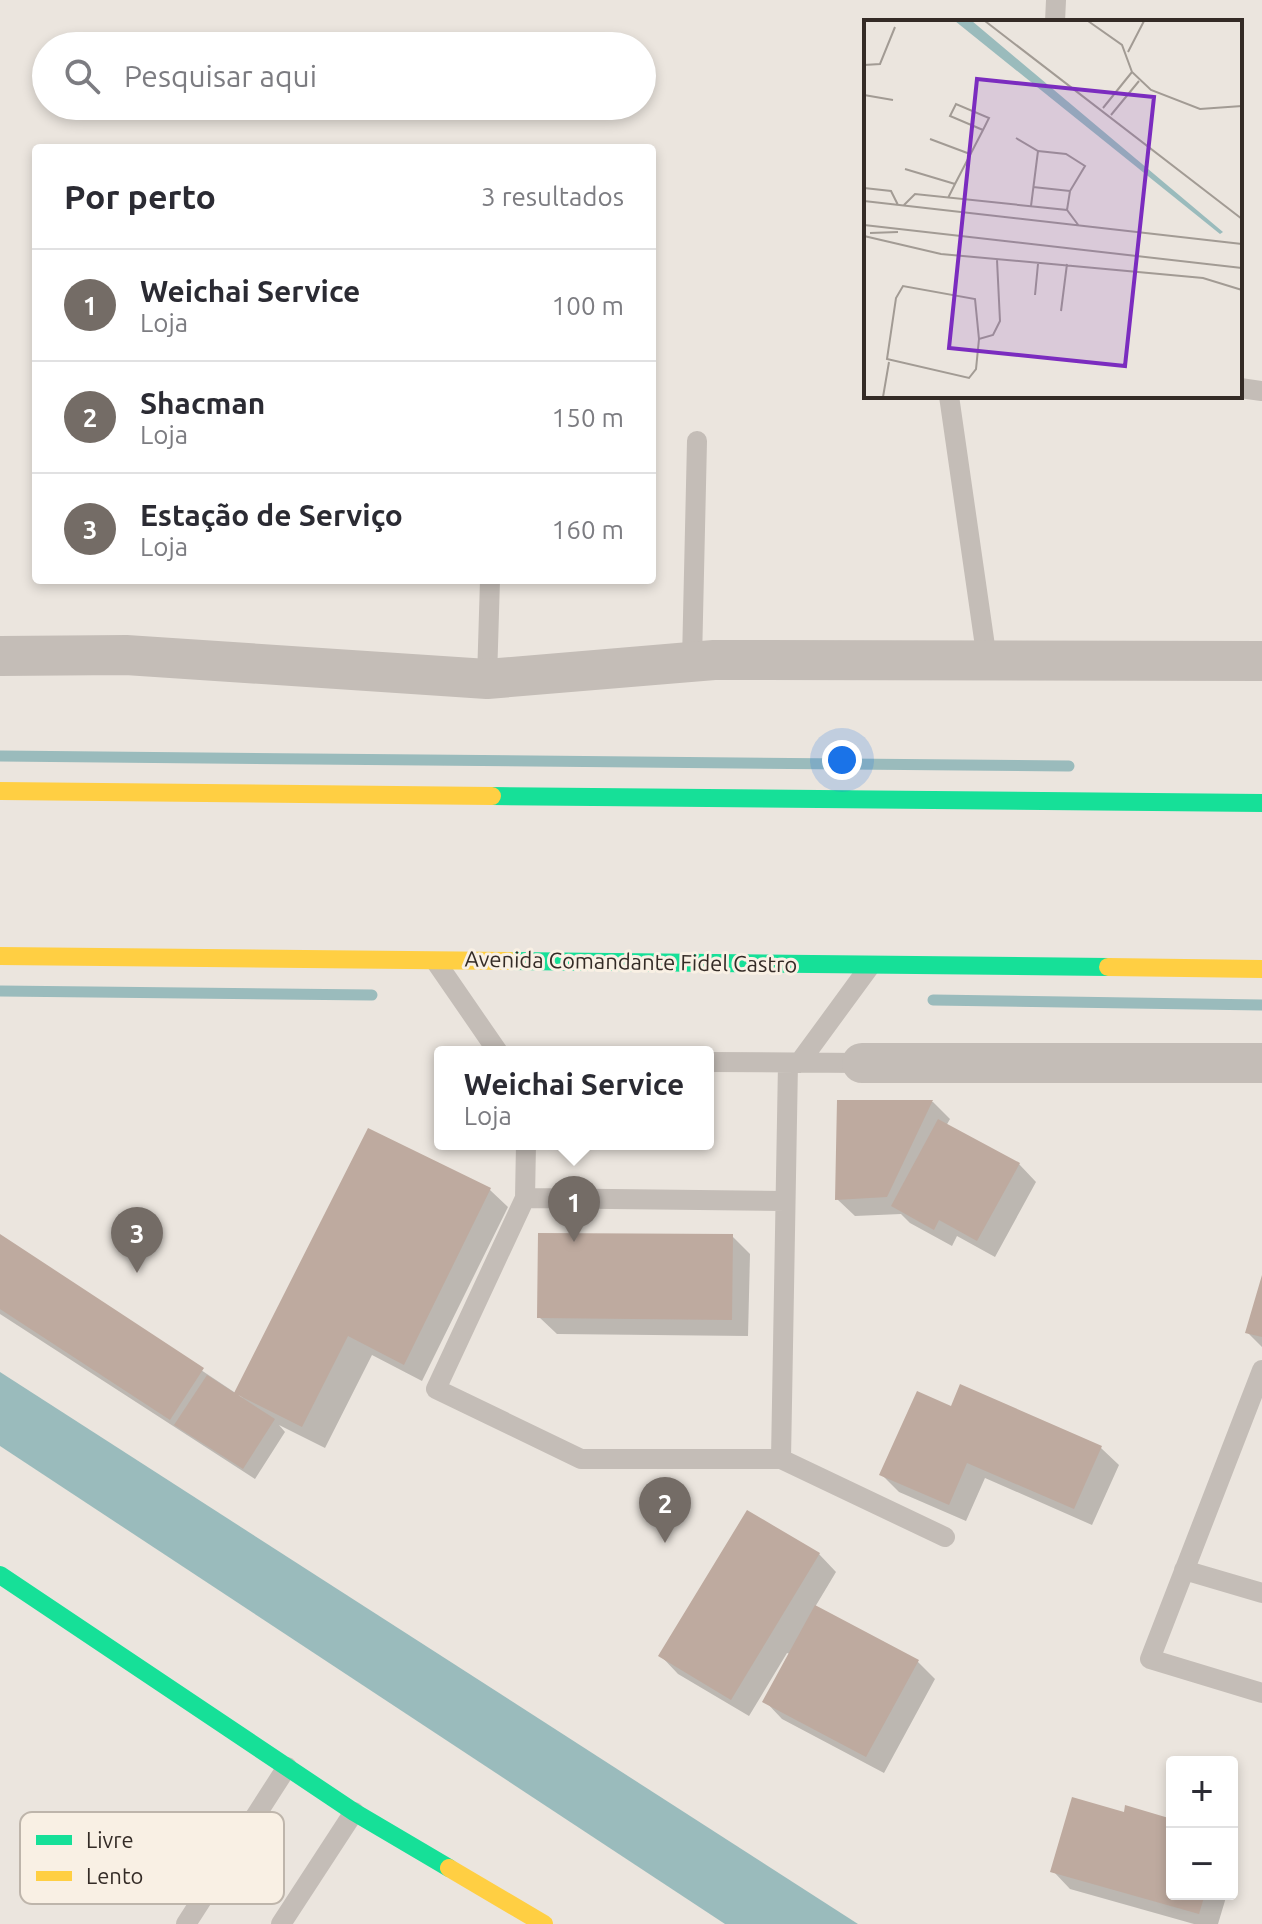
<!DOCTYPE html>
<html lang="pt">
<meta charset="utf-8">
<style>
:root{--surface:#fff;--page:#f7f7f7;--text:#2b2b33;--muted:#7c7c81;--line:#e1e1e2;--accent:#746c66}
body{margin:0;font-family:Ubuntu,sans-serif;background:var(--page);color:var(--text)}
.controls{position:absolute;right:24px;bottom:24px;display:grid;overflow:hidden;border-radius:8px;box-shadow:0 4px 12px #0003}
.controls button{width:72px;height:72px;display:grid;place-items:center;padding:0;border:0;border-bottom:2px solid var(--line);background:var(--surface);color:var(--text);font:40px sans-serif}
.you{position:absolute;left:842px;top:760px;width:28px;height:28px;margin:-20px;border:6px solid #fff;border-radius:50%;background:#1a73e8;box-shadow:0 0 0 12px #1a73e833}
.badge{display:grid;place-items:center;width:52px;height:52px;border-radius:50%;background:var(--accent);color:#fff;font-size:26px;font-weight:700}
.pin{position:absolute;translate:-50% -66px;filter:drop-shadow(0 2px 4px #0008)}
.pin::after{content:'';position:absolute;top:42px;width:28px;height:24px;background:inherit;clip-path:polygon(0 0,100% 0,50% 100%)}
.popup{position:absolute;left:434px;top:1046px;width:280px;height:104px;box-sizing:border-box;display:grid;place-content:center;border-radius:8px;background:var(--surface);filter:drop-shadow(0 2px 6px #0005);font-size:26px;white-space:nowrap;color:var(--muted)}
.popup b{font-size:30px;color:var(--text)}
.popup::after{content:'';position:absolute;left:50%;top:100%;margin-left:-16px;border:16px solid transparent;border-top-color:var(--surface)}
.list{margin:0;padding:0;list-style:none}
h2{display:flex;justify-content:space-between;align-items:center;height:104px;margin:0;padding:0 32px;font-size:34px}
h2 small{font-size:26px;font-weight:400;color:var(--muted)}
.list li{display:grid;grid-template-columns:52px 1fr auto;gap:24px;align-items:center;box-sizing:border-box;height:112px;padding:0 32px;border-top:2px solid var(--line)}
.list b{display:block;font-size:30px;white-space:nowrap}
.list p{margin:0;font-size:26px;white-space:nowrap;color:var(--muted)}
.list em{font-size:26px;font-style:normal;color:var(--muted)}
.icon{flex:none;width:44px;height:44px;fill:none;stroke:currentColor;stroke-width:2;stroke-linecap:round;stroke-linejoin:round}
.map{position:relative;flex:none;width:1262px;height:1924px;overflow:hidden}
.search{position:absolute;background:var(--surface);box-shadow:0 4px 12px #0003;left:32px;top:32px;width:624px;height:88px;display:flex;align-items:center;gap:20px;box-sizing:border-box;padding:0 28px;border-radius:44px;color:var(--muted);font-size:30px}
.panel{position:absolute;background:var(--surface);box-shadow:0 4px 12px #0003;left:32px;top:144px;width:624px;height:440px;border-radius:8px}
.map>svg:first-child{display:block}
.water{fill:#9abbbc}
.shadow{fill:#0003}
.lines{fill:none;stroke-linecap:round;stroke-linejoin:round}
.stream{stroke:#9abbbc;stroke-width:11}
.building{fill:#beaa9f}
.lane{stroke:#c4bdb7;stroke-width:20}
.street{stroke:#c4bdb7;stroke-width:40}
.fast{stroke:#16e098;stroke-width:18}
.slow{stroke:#ffcf43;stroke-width:18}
.labels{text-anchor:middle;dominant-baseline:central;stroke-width:6;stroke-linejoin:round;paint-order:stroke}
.street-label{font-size:22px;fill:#342b26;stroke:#f9f0e4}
.inset-road{fill:none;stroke:#a29b94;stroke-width:2}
.view{fill:#7b2cbf;fill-opacity:0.15;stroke:#7b2cbf;stroke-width:4}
.inset-edge{fill:none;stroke:#342b26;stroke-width:4}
.key{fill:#f9f0e4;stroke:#beb5ab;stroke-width:2}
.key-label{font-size:22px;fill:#342b26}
</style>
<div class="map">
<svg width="1262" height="1924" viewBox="0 0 1262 1924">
<rect width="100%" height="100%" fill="#ebe5de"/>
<path class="water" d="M0 1372 858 1924H725L0 1446Z"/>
<path class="shadow" d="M839 1102H933L950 1119 946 1126 1019 1164 1036 1182 995 1257 957 1236 952 1246 910 1223 901 1214 855 1216 837 1199Z
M436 1164 490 1190 508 1207 422 1381 372 1355 325 1448 279 1425 285 1432 255 1479 0 1314V1236L243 1398 237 1392Z
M732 1236 750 1254 748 1336 557 1334 539 1317Z
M1262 1282V1347L1247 1332Z
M961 1386 1101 1448 1119 1465 1092 1525 985 1478 966 1521 899 1492 881 1474 952 1408Z
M819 1554 836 1572 815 1607 917 1661 935 1679 884 1773 782 1719 765 1701 790 1654 787 1653 749 1716 678 1674 661 1656Z
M1125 1814 1172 1821V1894H1227L1218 1924H1194L1070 1889 1053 1871Z
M1232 1854 1237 1859 1232 1877Z"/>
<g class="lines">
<path class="stream" d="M0 756 1069 766
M0 991 372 995
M933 1000 1262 1005"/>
</g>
<path class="building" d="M837 1100H933L887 1197 835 1200Z
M938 1119 1020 1163 977 1241 939 1220 934 1230 891 1206Z
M368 1128 491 1188 404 1365 348 1336 302 1427 234 1393Z
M538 1233 733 1234 732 1320 537 1318Z
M0 1234 204 1368 170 1420 0 1309Z
M1262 1275V1337L1245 1333Z
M207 1375 275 1419 243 1469 174 1425Z
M960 1384 1102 1446 1074 1509 967 1463 949 1505 879 1475 917 1391 951 1406Z
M747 1510 820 1553 731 1700 658 1656Z
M815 1605 919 1660 866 1757 762 1702Z
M1072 1797 1124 1812 1125 1805 1172 1819V1894H1205L1199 1914 1050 1872Z"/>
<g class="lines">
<path class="lane" d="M1055 22 1056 0
M1240 388 1262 391
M949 396 987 660
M692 661 697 441
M487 679 490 580
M436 962 498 1052
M708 1062 862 1063
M799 1063 870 966
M526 1144 525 1198 436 1389 581 1459H781L945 1537
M525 1198 785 1201
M1262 1370 1150 1659 1262 1693
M781 1459 788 1063
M1184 1570 1262 1593
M186 1924 287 1767
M281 1924 354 1812"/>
<path class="street" d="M0 656 126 655 487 679 714 660 1262 661
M862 1063H1262"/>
<path class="fast" d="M492 796 1262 803
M511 961 1108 967
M0 1575 354 1812 449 1868"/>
<path class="slow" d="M0 791 492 796
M0 956 511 961
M1108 967 1262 969
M449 1868 544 1924"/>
</g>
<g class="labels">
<g class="street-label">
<text transform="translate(631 961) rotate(1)">Avenida Comandante Fidel Castro</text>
</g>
</g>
<g transform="translate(864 20)">
<rect width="378" height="378" fill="#ebe5de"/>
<path d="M91 1H108L359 212 356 214Z" fill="#9abbbc"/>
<path class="inset-road" d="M121 1 378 199M224 1 258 25 268 52 287 70 336 89 378 86M264 32 280 1M0 45 16 44 31 7M0 75 29 80M239 88 268 52M247 95 275 61M152 118 174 131 202 134 221 146 206 171 203 190M66 119 106 134M41 149 91 164M169 167 206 171M0 168 27 171 34 185M84 178 91 164 119 110 125 98 92 84 86 96 119 110M0 181 378 224M40 185 51 174 203 190 215 206M167 186 174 131M0 205 378 248M6 213 34 212M0 216 77 234 339 258 378 270M171 275 174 244M197 291 203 244M115 319 112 349 105 358 23 339 32 278 39 266 111 279 115 319 129 315 136 301 133 240M19 377 25 342"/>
<path class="view" d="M113 59 290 77 261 346 85 328Z"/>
<rect width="378" height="378" class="inset-edge"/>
</g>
<rect x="20" y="1812" width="264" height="92" rx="12" class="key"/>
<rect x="36" y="1835" width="36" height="10" fill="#16e098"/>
<rect x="36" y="1871" width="36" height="10" fill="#ffcf43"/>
<g class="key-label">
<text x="86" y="1848">Livre</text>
<text x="86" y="1884">Lento</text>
</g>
</svg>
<div class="controls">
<button>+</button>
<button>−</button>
</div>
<div class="you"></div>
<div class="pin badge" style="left:574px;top:1242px">1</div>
<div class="popup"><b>Weichai Service</b>Loja</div>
<div class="pin badge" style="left:665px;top:1543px">2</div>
<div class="pin badge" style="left:137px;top:1273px">3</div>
<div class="search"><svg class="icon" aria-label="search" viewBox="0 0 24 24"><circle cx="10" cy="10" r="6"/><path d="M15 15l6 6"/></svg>Pesquisar aqui</div>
<section class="panel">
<h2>Por perto<small>3 resultados</small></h2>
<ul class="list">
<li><span class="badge">1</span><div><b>Weichai Service</b><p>Loja</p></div><em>100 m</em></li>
<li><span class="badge">2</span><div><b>Shacman</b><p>Loja</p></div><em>150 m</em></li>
<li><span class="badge">3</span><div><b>Estação de Serviço</b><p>Loja</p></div><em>160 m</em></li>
</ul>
</section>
</div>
